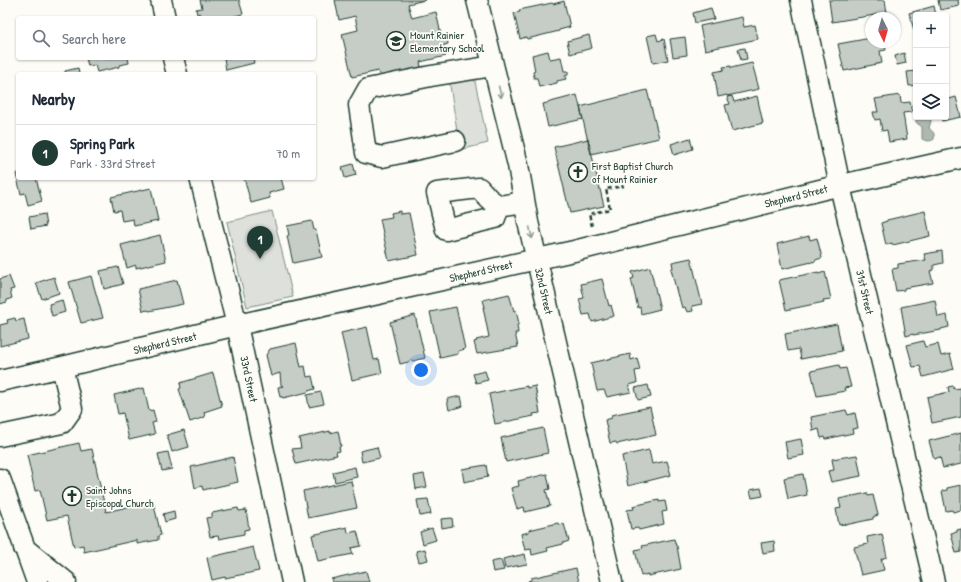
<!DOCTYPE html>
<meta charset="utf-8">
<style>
:root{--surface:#fff;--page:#f2f2f3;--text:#1f2937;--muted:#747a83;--line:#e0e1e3;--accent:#1f3d34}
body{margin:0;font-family:"Patrick Hand",sans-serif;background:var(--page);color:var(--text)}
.controls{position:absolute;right:12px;top:12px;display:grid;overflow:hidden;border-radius:4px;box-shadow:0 1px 3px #0004}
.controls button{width:36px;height:36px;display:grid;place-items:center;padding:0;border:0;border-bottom:1px solid var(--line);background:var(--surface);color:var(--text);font:20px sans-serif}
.compass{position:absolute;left:865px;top:12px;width:36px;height:36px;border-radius:50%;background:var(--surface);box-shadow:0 1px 3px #0004;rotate:175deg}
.you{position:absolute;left:421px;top:370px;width:14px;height:14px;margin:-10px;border:3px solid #fff;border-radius:50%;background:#1a73e8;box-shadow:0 0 0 6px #1a73e833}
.badge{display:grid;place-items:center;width:26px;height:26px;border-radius:50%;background:var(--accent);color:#fff;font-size:13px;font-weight:700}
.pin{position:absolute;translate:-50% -33px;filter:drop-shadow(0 1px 2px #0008)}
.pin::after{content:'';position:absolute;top:21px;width:14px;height:12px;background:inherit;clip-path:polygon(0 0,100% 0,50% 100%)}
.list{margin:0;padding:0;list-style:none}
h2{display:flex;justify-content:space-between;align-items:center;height:52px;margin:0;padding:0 16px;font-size:17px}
h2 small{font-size:13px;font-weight:400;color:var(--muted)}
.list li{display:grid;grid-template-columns:26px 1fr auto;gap:12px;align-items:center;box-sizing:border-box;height:56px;padding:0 16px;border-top:1px solid var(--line)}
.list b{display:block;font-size:15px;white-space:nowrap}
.list p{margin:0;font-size:13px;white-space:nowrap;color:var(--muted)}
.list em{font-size:13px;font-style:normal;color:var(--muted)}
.icon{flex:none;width:22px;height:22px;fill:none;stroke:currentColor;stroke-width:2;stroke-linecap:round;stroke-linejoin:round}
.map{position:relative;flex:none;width:961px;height:582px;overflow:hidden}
.search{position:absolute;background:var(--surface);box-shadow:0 1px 3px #0004;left:16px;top:16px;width:300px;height:44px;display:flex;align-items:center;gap:10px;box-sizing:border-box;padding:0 14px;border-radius:4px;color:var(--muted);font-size:15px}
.panel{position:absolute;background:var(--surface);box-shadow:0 1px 3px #0004;left:16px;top:72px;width:300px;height:108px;border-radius:4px}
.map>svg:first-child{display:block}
.green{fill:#dde0db;stroke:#7e8e88}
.water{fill:#aeb8b1;stroke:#75877f}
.building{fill:#c6cdc7;stroke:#1f3d34}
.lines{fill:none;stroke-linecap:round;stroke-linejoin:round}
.minor-casing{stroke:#1f3d34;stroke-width:23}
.path{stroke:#1f3d34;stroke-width:2.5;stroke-dasharray:4 3;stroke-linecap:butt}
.minor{stroke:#fdfcf7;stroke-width:20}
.oneway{stroke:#8e9c96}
.labels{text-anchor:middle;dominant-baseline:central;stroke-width:3.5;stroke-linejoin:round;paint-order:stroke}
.poi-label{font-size:11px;fill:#1f3d34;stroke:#fdfcf7;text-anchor:start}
.street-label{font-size:11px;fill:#1f3d34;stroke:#fdfcf7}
</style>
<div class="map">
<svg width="961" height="582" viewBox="0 0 961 582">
<rect width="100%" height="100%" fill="#fdfcf7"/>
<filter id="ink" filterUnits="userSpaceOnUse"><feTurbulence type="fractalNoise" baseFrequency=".025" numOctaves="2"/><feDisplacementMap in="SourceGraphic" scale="8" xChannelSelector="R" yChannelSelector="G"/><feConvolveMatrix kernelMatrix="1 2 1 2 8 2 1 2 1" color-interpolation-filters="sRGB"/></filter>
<g filter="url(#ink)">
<path class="green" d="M473 72 488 143 460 150 449 79Z
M272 211 293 297 247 307 227 222Z"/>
<path class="water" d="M917 117H930L931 121 929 128C933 132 935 133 934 139 930 142 927 141 922 139V127C918 123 914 124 917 117Z"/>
<path class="building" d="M200 0H239L243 14 227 18H202L200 13 197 14 196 9 202 8Z
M335 0H425L408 4 412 18 436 12 442 39 447 38 448 44 444 45 446 56 420 62 422 71 380 81 378 71 352 77 342 34 358 30 355 16 339 20Z
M829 0H885L887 13 832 22Z
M938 0H959L958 1 959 6 940 10Z
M564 1 570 27 559 30V31L527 39 526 37 520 39 514 13 520 12 519 10 552 3 553 4Z
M934 6 936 15H916V30H914L909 13Z
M711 8 714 19 695 23 693 13Z
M742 17 744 27 755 25 758 39 705 50 700 26Z
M656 34 658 41 664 39 668 60 653 63 647 36Z
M589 35 592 48 570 54 567 41Z
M685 37 687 55 673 57 670 39Z
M871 38V42H877V44L884 42 886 50 880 51 882 63 844 71 838 44Z
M745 48 747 59 741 60 738 49Z
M548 51 550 59 561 57 564 71H568V75L565 76 566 79 557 81V83L539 87 537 78H534L533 72 535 71 532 55Z
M904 53 906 63 897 65 895 56Z
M86 58H128L129 63 119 65V67L97 72 95 65 88 66Z
M224 58H253L254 63 226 70Z
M752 63 759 89 727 96V95L718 97 714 72 724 70 723 67 731 66V68Z
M78 68 79 74H65V71Z
M916 71V85L909 86 907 72Z
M647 90 659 138 591 154 580 107Z
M577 95 583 119 548 127 543 104Z
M900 95 901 103 910 102 912 112 903 113 907 139 889 142 887 130 882 131 880 119 875 120 873 112H878L875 99Z
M732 96 734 102 757 96 763 123 732 131 725 105 730 104 727 97Z
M956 97 961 117 942 121 941 117H946V100Z
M690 138 693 149 674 155 671 144Z
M588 139 604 206 570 213 554 147Z
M353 164 356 175 345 178 342 167Z
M18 173V178H36L42 201 28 205 25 193 21 194 16 174Z
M244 178H281L284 189 269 193 270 198 251 203Z
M151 188 158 221 134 226 133 219 122 221 120 210 114 211 111 197Z
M400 211V214L409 213 418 255 389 261 380 219 392 217 391 213Z
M925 211 930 236 893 245 892 243 886 245 881 223 887 221V220Z
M44 214 46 226 31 229 29 217Z
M312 221 314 230H316L322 257 293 263 287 236 289 235 287 226Z
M160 235 166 261 136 268V265L127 268 121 245Z
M809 236 810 240 817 238 822 258 815 260 816 261 782 269 777 244Z
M942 251 943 263 934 265V270L930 271 933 283 904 288V290L896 291 892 269 898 268V264L926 260 924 254Z
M691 258 702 304 692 306 693 311 687 312 685 307 682 308 679 297H678L671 269 673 268 672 262Z
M118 267 123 284 104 289 100 271Z
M650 267 660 309 641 314 640 307 638 308 631 279 634 278 632 272Z
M818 272V274L825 272 831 299 823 300 824 302 786 310 779 280Z
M9 276 14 289 10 290 12 298 7 300V302L0 304V279Z
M91 276 103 318 81 323 69 282Z
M54 277 59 293 42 299 36 283Z
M602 279 609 306 611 305 614 316 592 322 590 314 583 315 579 299 584 298 581 284Z
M177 280 183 304 149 311 148 310 143 311 138 289Z
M509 294 514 311 516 310 519 324 517 325 518 333H515L518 347 477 354 474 342 477 341 476 340 489 337 483 307H485L483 300Z
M62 300 65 312 52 316 49 304Z
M935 300 938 317 947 315 949 327 941 329V330L913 335V334L906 336 901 307Z
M456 307 465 349 458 351V354L440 358 430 312Z
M415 315 425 358 400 364 390 322Z
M15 318 16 321 24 319 28 339 0 346V325L8 323 7 320Z
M837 324 842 351 801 359 799 349 788 351 785 334Z
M367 327 374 360 379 359 382 373 352 380 341 333Z
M923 341 925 347 938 344 941 356 950 354 954 369 923 377 920 366 913 367 907 345Z
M296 343 301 367 305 366 307 377 312 376 315 389 308 391V392L283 398V397H280L278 387 283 386 281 385 280 373 271 376 266 355 270 349Z
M630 354 631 360 637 358 640 370 635 371 637 383 629 385 631 392 607 397 604 390 597 391 591 363Z
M839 365 840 369 846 368 851 387 844 388 845 391 817 396 811 371Z
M485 371 488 380 476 383 473 374Z
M213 373 222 406 204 412 205 417 190 422 179 389 181 388 180 383Z
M648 385 651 397 638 400 635 388Z
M527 386V388L535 386 540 413 533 414 534 416 495 424 489 394Z
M953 386 954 389 961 388V417L932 423 927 397 949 392 948 387Z
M144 388 149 411 153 410 156 422 152 423 155 434 129 440 123 413 118 414 114 395Z
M321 392 324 404 309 407 307 395Z
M461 396 463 406 449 410 447 399Z
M650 407 656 435 617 444 616 442 610 443 605 420 612 418 611 415Z
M846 410 848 415 855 413 858 428 852 429 853 433 826 439 825 437 821 438 819 429 813 431 811 417Z
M543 428 548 453 506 462 501 438Z
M184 430 189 447 172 452 167 435Z
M330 431V433L338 431 341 446 339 447 340 451 336 452 337 455 296 464 292 449 301 448 299 438Z
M961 433V464L943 468 940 457 934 459 929 441Z
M801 439 804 455 788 458 785 442Z
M79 443 81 451 92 449 106 512 153 501 161 535 158 536V540L137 544V540L84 552 83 545 74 547 67 516 47 520 40 490 35 491 27 455Z
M377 447 380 458 362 462 360 451Z
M649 450 652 464 667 461 671 475 628 486 622 456Z
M168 452 172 469 162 471 158 454Z
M857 455 861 476 831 482 828 471 834 470 832 459Z
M233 457 238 482 203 490 202 486 195 488 191 467Z
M486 465 488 477 464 482 462 469Z
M355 467 357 477 335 482 333 472Z
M424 474 427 487 416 489 414 476Z
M547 474 550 489 546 490 550 506 525 512 524 507 517 509 511 488 519 486 518 481Z
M803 474 807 495 788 499 784 478Z
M351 481 357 508 308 518 303 491Z
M961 485V510L953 512 952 510 946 511 942 491 947 490V488Z
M761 488 763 496 752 498 750 490Z
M867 493 868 496 873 495 878 515 873 517V519L845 525 844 524 839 525 836 509 841 508 839 499Z
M428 499 431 514 420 516 417 500Z
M659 500V502L665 501 667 511 662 512 664 524 639 530 638 528 631 529 627 510 634 509 633 506Z
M238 508 239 511 246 510 249 529 244 530V534L219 539 218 536 210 537 206 518 212 517V513Z
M174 511 175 519 165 522 163 514Z
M452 518 453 526 442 528 441 519Z
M558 523 559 525 564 524 569 541 563 543V544L547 548 548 551 532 555 531 549 525 550 521 534 529 532V530Z
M347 527 348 533 357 531 361 546 351 548 353 554 318 561 312 535Z
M432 528 436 540 423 544 420 532Z
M961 529V552L956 553 951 533 957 532V530Z
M882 534 887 557 883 558V559H881L884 570 861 575 854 547 868 544 867 537Z
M674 539 676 546H677L681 569 648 576V574L641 576 635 550 643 548 642 546Z
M774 541 775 551 763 553 761 543Z
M253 547 259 571 225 578V577L212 580 207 558Z
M425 549 428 560 419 562 416 551Z
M525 554 527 564 505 568 503 559Z
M501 560 504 570 493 572 491 562Z
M576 568 579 582H528V581L531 580V578Z
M366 571 369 582H332L331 579Z"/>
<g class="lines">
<g class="minor-casing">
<path id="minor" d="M161 0 165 18
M477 0 518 165 528 222 612 582
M801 0 840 186 934 582
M173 58 177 74
M455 141 382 157 366 153 359 105 368 89 431 76 493 66
M200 178 237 325 292 582
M499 206 495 218 446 230 437 193 479 188 489 199 499 206 524 202
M0 381 62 367 237 325 574 251 824 189 961 158
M0 436 62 423 72 409 62 367
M0 479 37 582
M24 548 66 582"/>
</g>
<path class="path" d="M592 226 589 214 610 209 606 189 624 186"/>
<use href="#minor" class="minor"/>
</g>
<defs><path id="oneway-shaft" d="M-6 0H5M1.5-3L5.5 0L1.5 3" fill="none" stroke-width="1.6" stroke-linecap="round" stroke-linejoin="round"/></defs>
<g class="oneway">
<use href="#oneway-shaft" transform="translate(500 92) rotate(76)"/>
<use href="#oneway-shaft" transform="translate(531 233) rotate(77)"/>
</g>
</g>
<defs>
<g id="school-ring" transform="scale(1)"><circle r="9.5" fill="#fdfcf7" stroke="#1f3d34" stroke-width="1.5"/><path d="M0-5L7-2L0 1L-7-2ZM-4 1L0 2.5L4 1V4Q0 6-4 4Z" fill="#1f3d34"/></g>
<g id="church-ring" transform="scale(1)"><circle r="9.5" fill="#fdfcf7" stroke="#1f3d34" stroke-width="1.5"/><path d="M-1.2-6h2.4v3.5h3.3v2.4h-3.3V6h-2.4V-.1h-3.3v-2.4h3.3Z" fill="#1f3d34"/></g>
</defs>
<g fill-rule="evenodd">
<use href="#school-ring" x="396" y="41"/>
<use href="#church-ring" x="578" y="172"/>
<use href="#church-ring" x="72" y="496"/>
</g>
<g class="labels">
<g class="poi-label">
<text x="410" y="35">Mount Rainier<tspan x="410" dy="13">Elementary School</tspan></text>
<text x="592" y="166">First Baptist Church<tspan x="592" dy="13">of Mount Rainier</tspan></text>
<text x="86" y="490">Saint Johns<tspan x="86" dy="13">Episcopal Church</tspan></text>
</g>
<g class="street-label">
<text transform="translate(796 196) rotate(-14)">Shepherd Street</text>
<text transform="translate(481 271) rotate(-13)">Shepherd Street</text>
<text transform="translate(544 291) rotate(77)">32nd Street</text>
<text transform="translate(865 292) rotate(77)">31st Street</text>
<text transform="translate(165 343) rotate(-13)">Shepherd Street</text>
<text transform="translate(249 379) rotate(78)">33rd Street</text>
</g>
</g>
</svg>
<div class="controls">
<button>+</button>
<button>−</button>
<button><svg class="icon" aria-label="layers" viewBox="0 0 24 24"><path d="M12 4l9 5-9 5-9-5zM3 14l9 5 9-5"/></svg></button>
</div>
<svg class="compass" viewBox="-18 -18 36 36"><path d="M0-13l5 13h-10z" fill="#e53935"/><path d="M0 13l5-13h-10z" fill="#747a83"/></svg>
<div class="you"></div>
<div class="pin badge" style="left:260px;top:259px">1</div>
<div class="search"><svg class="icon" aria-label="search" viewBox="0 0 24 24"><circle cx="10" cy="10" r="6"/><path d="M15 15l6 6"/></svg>Search here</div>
<section class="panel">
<h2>Nearby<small></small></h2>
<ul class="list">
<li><span class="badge">1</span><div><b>Spring Park</b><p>Park · 33rd Street</p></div><em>70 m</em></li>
</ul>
</section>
</div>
